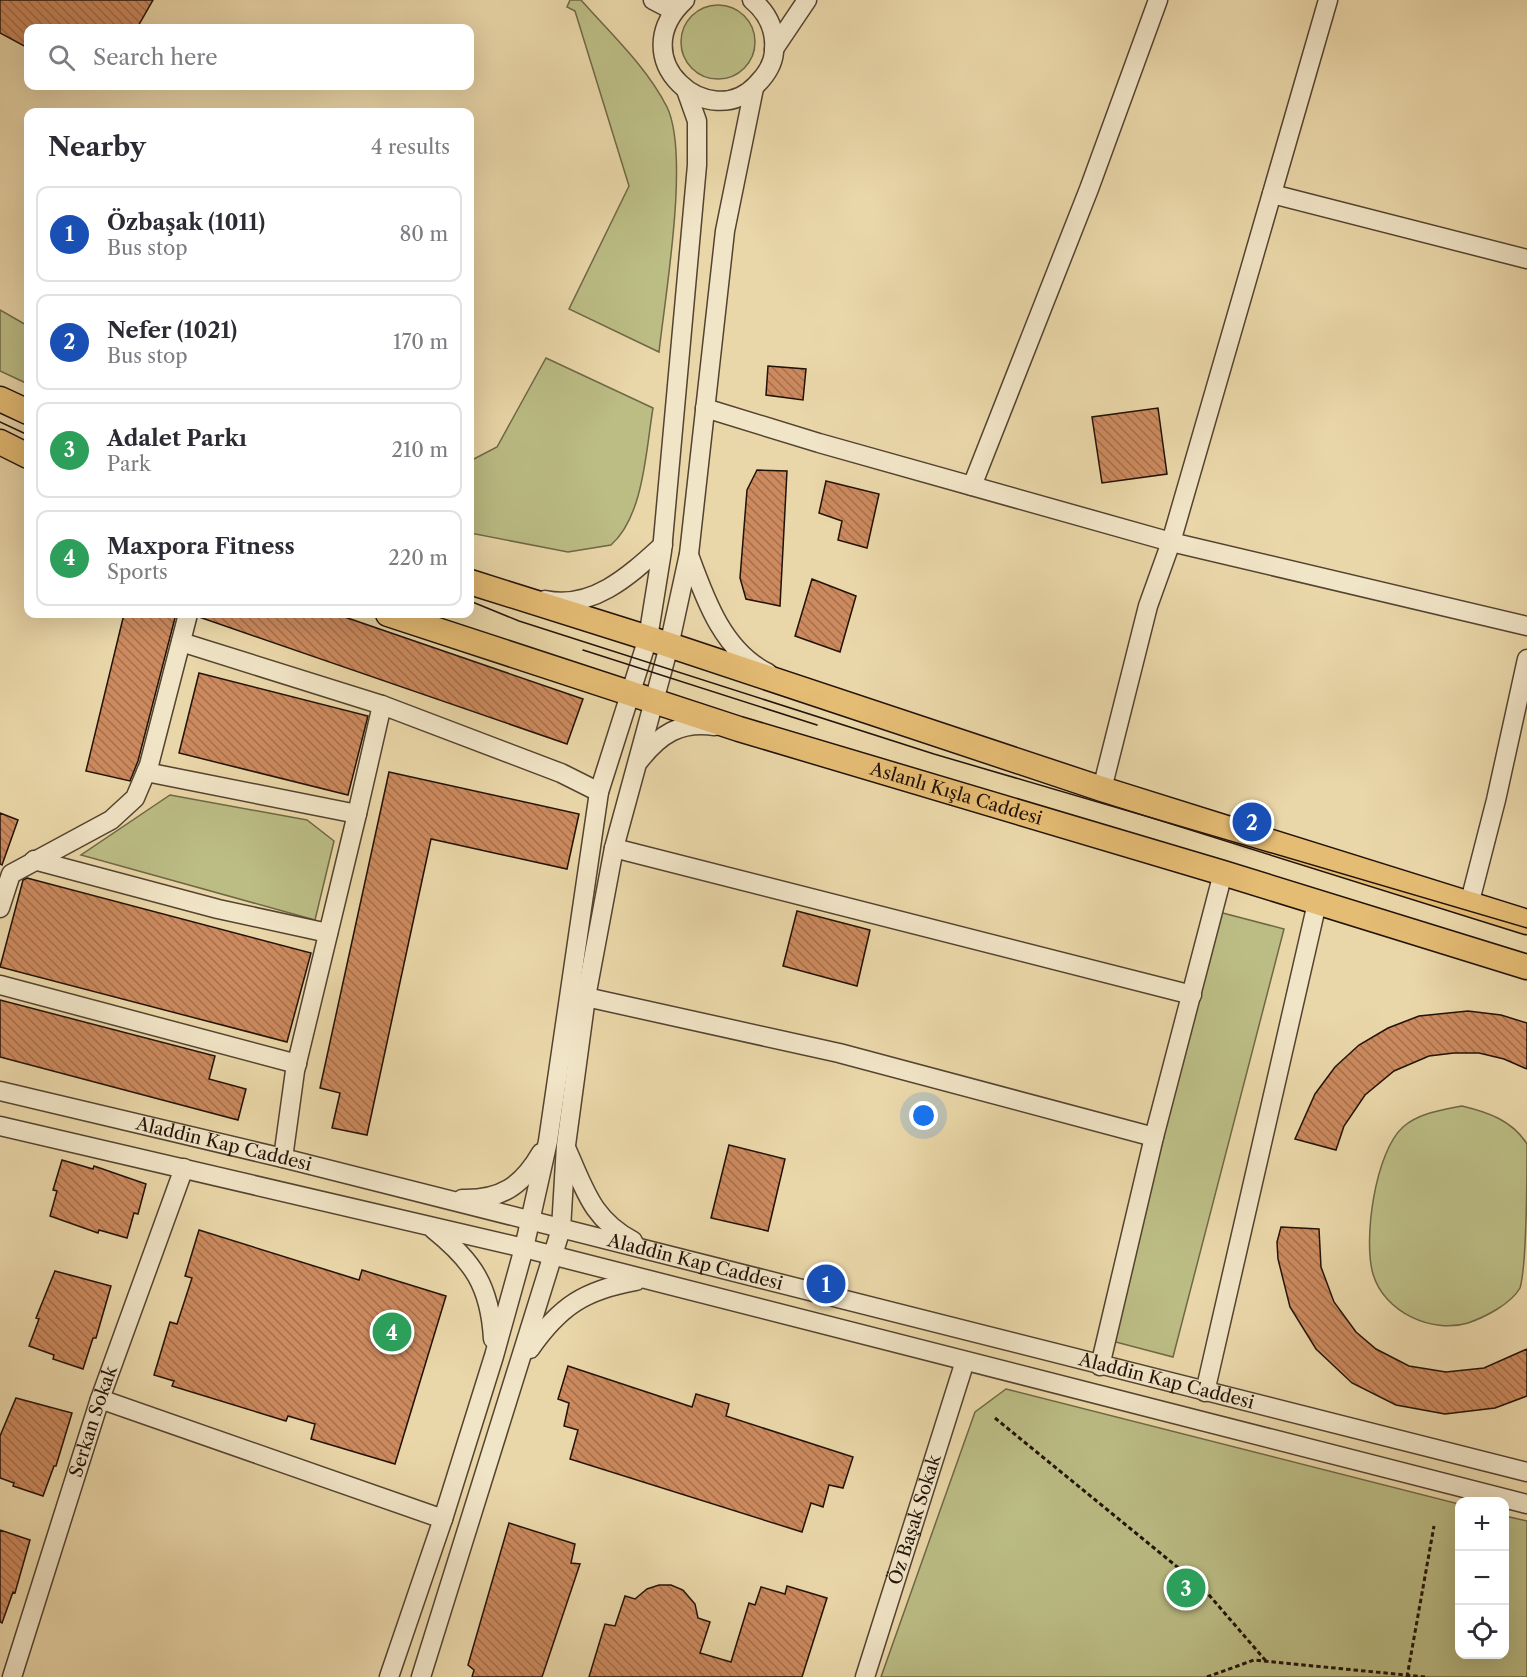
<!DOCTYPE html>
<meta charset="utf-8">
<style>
:root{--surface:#fff;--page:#f2f2f3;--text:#2b2b33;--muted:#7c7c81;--line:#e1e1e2;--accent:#8f2418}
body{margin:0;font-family:"Libre Caslon Text",serif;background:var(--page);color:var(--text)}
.controls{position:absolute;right:18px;bottom:18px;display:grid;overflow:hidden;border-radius:12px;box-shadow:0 6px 24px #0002}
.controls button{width:54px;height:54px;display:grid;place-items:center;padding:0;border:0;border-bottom:2px solid var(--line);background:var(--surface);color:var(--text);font:30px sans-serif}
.you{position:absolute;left:924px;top:1116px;width:21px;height:21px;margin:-15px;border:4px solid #fff;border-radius:50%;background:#1a73e8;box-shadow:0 0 0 9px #1a73e833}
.badge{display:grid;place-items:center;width:39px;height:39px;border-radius:50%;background:var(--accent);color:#fff;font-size:20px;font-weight:700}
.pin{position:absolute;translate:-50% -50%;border:3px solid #fff;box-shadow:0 2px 6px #0006}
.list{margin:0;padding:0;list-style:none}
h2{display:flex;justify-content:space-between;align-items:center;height:78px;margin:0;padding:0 24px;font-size:26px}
h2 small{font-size:20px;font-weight:400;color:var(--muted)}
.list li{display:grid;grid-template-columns:39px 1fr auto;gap:18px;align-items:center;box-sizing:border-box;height:96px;margin:0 12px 12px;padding:0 12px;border:2px solid var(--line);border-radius:12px}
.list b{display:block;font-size:22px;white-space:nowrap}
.list p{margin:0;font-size:20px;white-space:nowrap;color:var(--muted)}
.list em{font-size:20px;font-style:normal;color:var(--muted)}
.icon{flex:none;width:33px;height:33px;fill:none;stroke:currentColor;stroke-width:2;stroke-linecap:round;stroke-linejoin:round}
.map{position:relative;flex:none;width:1527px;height:1677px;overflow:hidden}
.search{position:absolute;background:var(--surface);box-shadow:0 6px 24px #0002;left:24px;top:24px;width:450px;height:66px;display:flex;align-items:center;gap:15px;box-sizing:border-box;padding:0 21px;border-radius:12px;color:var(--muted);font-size:22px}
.panel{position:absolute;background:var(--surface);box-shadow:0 6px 24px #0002;left:24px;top:108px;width:450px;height:510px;border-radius:12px}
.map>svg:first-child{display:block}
.green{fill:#bcbd85;stroke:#6f6846;stroke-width:1.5}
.building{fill:url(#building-back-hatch);stroke:#221208;stroke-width:1.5}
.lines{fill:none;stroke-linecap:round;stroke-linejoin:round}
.minor-casing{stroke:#544330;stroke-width:21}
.major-casing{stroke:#221208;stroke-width:27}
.path{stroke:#221208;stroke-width:3;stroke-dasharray:4.5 3;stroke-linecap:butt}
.minor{stroke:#f1e5c7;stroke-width:18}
.major{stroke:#e5bc74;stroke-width:24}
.tram{stroke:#221208;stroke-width:1.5}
.labels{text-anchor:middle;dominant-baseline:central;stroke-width:5;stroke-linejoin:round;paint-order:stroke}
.street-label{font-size:18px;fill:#221208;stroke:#f1e5c7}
</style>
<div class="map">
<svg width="1527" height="1677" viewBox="0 0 1527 1677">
<defs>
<pattern id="building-back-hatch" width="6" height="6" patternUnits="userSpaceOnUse" patternTransform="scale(1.5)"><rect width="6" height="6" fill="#cc8a5e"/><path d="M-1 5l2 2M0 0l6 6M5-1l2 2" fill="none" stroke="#a56f4c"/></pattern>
</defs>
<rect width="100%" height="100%" fill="#ead7a9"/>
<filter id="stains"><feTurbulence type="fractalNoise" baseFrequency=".00333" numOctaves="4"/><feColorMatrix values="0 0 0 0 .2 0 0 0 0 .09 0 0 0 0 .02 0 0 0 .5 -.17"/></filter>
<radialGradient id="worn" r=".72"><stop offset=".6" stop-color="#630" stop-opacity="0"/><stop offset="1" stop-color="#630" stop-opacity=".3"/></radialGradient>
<path class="green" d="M570 0H581C611 34 646 66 667 107 690 155 665 296 659 352L569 309 629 186 575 11 567 7Z
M681 42a37 37 0 1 1 74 0a37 37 0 1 1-74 0Z
M0 310 28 326V384L0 371Z
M546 358 653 408C646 449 644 516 611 545L568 552 470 533V461L497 447Z
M170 795 307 820 334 841 315 920 81 855Z
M1219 912 1284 929 1173 1357 1108 1340Z
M1462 1106C1487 1112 1512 1120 1527 1144 1527 1175 1527 1264 1520 1288 1511 1304 1485 1317 1468 1323 1432 1334 1384 1312 1373 1274 1363 1240 1375 1152 1403 1127 1419 1113 1442 1110 1462 1106Z
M1006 1389 1459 1504 1460 1654H1504L1505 1516 1527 1521V1677H881L975 1412Z"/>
<path class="building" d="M0 0H153L137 28H28V48L0 33Z
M768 366 806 369 803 400 766 395Z
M1158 408 1167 474 1102 483 1092 417Z
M757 470 787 471 780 606 746 599 740 578 747 490Z
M826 481 879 494 867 548 838 540 842 521 819 513Z
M812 579 856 596 840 652 795 636Z
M124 614H176L138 761 130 781 86 771Z
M199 614H336L583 699 567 744 199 617Z
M199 673 368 716 348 795 179 753Z
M389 772 579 814 567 869 431 839 367 1135 332 1128 340 1093 320 1088Z
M0 813 18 820 2 865 0 864Z
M27 878 311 953 287 1042 0 967 23 880Z
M797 911 870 930 857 986 783 966Z
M0 1000 215 1056 209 1079 246 1089 238 1120 0 1057Z
M1468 1011 1501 1015 1527 1023V1069L1504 1059 1479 1053H1454L1429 1056 1394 1071 1365 1095 1344 1126 1336 1150 1295 1139 1315 1094 1335 1067 1359 1045 1388 1028 1419 1016Z
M729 1145 785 1159 768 1231 711 1218Z
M62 1160 93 1169 94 1166 146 1184 138 1214 134 1213 127 1238 99 1230 98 1233 50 1216 57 1191 53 1190Z
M1281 1227 1319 1229 1321 1267 1334 1302 1356 1332 1376 1349 1409 1366 1446 1372 1484 1368 1527 1349V1396L1495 1408 1445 1414 1396 1405 1352 1383 1316 1349 1290 1307 1278 1259 1277 1242Z
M199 1230 359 1280 362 1270 446 1296 395 1464 311 1439 315 1424 288 1416 286 1421 172 1386 174 1381 154 1375 170 1322 177 1324 192 1278 185 1276Z
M55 1271 111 1286 96 1338H93L83 1369 53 1359 54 1355 29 1346 39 1319 36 1318Z
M568 1366 692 1407 696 1394 729 1404 726 1416 853 1457 843 1488 829 1485 823 1507 811 1503 802 1532 570 1459 578 1430 564 1426 569 1403 558 1399Z
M16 1398 72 1413 56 1466H54L43 1496 13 1486 14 1483 0 1478V1436Z
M509 1523 575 1544 571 1563 580 1564 542 1677H472L474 1670 468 1665Z
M0 1530 30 1540 15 1593 13 1592 2 1623 0 1622Z
M659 1585H671L683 1590 695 1604 698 1618 710 1622 700 1653 731 1662 749 1603 755 1605 761 1587 785 1594 787 1586 827 1598 802 1677H589L605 1624 615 1626 625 1596 635 1599 647 1589Z"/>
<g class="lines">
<g class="minor-casing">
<g id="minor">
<path d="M653 0 674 11"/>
<path d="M685 0C621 59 710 135 757 84 766 75 773 65 774 52 776 31 769 14 752 0"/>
<path d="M774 49 807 0"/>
<path d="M1272 194 1527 259"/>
<path d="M705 408 819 443 1171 542 1527 626"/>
<path d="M972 486 1089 189 1158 0"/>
<path d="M689 555C705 599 723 651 768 673"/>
<path d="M545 600C593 610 630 575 663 545"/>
<path d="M181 642 382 705"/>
<path d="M639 761C660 734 680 721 715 726"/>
<path d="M146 772 357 814 295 1071 283 1158"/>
<path d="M1102 789 1148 606 1171 542 1328 0"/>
<path d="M357 814 382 705 561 773 599 792"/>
<path d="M614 848 1192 995"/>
<path d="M34 860 218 909 328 933"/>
<path d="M1469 905 1496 800 1527 659"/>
<path d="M0 908 11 874 111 820 135 798 149 765 188 614"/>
<path d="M0 985 297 1064"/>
<path d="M586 997 839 1053 1154 1137"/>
<path id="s1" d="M0 1091 283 1158 1527 1472"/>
<path d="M0 1126 524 1248 1527 1504"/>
<path d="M567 1150C585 1190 592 1219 633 1241"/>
<path d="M462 1199C501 1200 522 1186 541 1153"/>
<path d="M433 1229C473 1261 490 1286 493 1339"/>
<path d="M530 1349C560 1306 585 1290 636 1281"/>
<path d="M1100 1366 1154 1137 1223 873"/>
<path d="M1205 1392 1317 903"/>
<path d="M100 1399 443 1519"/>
<path id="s2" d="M12 1677 100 1399 184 1168"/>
<path d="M389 1677 443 1519 494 1356 524 1248 548 1141 599 792 648 638 662 551 697 165V121L686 90"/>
<path d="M421 1677 561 1229 566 1145 586 997 614 848 669 646 689 554 725 231 754 88"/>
<path id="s3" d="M865 1677 965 1361"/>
</g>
</g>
<g class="major-casing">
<g id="major">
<path d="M0 399 28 412"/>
<path d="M0 442 28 456"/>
<path d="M470 582 648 638 1102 789 1527 922"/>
<path id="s4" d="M388 614 739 729 1223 873 1527 967"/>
</g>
</g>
<path class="path" d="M995 1418 1203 1588 1266 1661
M1207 1677 1254 1660 1425 1677
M1407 1677 1434 1526"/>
<use href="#minor" class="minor"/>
<use href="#major" class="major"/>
<path class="tram" d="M0 422 28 435
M470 601 519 621 934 754 1527 928
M583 650 817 725"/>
</g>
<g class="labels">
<g class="street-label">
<text stroke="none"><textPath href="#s4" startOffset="596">Aslanlı Kışla Caddesi</textPath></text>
<text stroke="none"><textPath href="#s1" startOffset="230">Aladdin Kap Caddesi</textPath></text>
<text stroke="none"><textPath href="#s1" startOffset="716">Aladdin Kap Caddesi</textPath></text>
<text stroke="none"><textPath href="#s1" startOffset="1202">Aladdin Kap Caddesi</textPath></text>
<text stroke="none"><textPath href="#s2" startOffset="268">Serkan Sokak</textPath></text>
<text stroke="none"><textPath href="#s3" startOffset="165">Öz Başak Sokak</textPath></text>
</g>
</g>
<rect width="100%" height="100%" filter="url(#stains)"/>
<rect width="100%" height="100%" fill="url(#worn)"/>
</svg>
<div class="controls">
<button>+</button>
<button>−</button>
<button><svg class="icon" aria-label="locate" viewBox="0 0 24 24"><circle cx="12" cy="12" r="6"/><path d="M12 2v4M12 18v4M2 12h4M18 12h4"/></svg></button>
</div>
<div class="you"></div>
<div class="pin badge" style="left:826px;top:1284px;background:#1a4fb4">1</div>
<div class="pin badge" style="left:1252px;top:822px;background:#1a4fb4">2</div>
<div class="pin badge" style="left:1186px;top:1588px;background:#2e9e5b">3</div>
<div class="pin badge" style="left:392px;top:1332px;background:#2e9e5b">4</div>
<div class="search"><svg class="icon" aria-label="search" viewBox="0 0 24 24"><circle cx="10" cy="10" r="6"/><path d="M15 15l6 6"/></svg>Search here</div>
<section class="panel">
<h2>Nearby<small>4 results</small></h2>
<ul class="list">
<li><span class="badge" style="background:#1a4fb4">1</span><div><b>Özbaşak (1011)</b><p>Bus stop</p></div><em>80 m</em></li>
<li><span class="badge" style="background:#1a4fb4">2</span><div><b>Nefer (1021)</b><p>Bus stop</p></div><em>170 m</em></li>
<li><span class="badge" style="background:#2e9e5b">3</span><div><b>Adalet Parkı</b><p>Park</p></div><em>210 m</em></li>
<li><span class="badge" style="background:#2e9e5b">4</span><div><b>Maxpora Fitness</b><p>Sports</p></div><em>220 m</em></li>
</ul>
</section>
</div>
